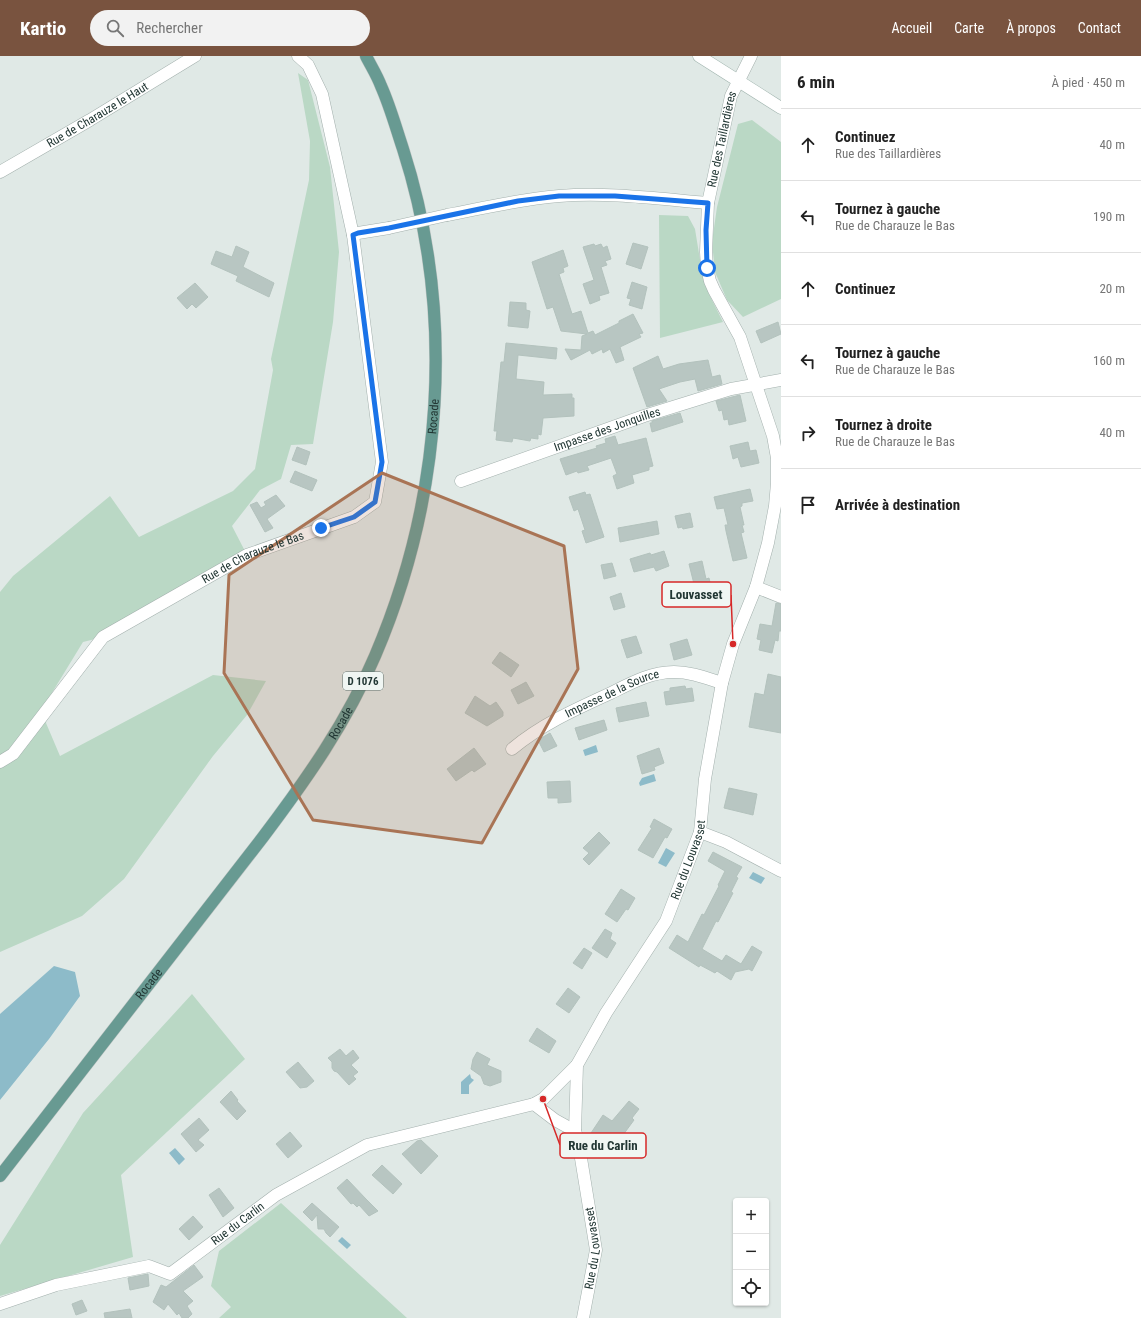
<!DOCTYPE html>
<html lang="fr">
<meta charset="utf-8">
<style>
:root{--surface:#fff;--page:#f2f2f2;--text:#222;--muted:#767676;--line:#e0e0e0;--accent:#79533f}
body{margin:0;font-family:"Roboto Condensed",sans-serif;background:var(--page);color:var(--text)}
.controls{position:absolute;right:12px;bottom:12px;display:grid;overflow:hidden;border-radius:4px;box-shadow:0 1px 3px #0004}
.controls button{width:36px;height:36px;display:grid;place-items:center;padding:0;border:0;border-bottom:1px solid var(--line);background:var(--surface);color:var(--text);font:20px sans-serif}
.stop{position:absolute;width:12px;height:12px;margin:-9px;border:3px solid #1a73e8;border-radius:50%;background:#fff}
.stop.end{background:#1a73e8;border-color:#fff;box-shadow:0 1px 4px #0008}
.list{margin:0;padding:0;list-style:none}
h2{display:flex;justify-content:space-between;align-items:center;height:52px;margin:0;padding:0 16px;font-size:17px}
h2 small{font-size:13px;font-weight:400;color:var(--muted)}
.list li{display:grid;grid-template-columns:26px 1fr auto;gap:12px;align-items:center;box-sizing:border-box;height:72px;padding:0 16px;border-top:1px solid var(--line)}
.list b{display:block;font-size:15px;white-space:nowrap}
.list p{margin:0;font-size:13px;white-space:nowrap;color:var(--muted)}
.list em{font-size:13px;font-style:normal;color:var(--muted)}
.icon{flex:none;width:22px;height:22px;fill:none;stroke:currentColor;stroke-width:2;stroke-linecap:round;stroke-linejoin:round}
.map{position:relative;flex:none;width:781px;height:1262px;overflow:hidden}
header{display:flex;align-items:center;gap:24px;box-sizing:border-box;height:56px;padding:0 20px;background:var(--accent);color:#fff}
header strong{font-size:19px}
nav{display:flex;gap:22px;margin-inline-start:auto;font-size:14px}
.search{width:280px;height:36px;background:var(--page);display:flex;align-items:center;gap:10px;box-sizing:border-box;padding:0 14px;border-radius:22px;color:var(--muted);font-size:15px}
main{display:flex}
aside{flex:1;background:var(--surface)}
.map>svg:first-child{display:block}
.green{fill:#bad8c5}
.water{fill:#8dbbc9}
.building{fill:#b8c6c2;stroke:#b3c2bd}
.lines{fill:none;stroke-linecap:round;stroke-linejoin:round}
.street-casing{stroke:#a3b0ad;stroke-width:13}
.secondary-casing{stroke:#a0b4ae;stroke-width:13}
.primary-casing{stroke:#bdc3c2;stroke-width:13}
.street{stroke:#fff;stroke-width:12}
.secondary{stroke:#fff;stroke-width:12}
.primary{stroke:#689a92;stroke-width:12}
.street-bridge-casing{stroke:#a3b0ad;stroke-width:13;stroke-linecap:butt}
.street-bridge{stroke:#fff;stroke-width:12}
.route{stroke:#1a73e8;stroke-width:5}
.marked{fill:#a97455;fill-opacity:0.2;stroke:#a97455;stroke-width:3;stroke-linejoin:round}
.labels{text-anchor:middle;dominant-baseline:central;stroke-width:3.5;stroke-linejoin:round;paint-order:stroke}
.shield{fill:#f0f6f3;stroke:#60706d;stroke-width:1}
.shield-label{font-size:11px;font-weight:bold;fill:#223734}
.street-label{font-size:12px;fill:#223734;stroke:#f0f6f3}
.leader{fill:none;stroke:#d62828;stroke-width:1.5}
.callout-dot{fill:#d62828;stroke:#f0f6f3;stroke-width:1.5}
.callout{fill:#f0f6f3;stroke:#d62828;stroke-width:1.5}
.callout-label{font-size:13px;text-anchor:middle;font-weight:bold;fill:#223734}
</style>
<header>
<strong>Kartio</strong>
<div class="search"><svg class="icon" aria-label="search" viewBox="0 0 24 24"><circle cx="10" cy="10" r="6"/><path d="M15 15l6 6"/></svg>Rechercher</div>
<nav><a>Accueil</a><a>Carte</a><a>À propos</a><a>Contact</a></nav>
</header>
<main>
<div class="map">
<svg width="781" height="1262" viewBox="0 0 781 1262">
<rect width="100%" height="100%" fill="#e0e9e6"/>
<path class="green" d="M298 17 308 24 330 111 339 196 333 266 313 388 291 389 281 423 260 434 232 470 247 499 103 581 83 586 50 640 46 667 60 700 213 619 266 625 247 659 213 700 124 823 82 860 0 896V536L13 520 110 440 139 481 233 435 255 413 273 314 271 303 309 124 310 85Z
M752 64 781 86V243L743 261 727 244 715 216 712 186 717 151 738 68Z
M659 159 688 160 695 173 702 216 709 238 723 266 660 282Z
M192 938 245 1003 121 1119 133 1201 0 1240V1189L83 1057Z
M281 1147 407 1262H219L231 1251 211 1230 219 1195Z"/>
<path class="water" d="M596 689 598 696 585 700 583 694Z
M654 718 656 725 640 730 639 727 642 722Z
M666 792 675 797 666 811 658 807Z
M753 816 765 822 761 828 749 822Z
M54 910 75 916 80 940 49 983 0 1044V958Z
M470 1018 471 1022 474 1024 469 1029V1038H461V1026Z
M175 1092 185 1103 179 1109 169 1097Z
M342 1181 351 1189 347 1193 338 1185Z"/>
<path class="building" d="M633 187 648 191 641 213 626 208Z
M594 188 595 190 601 188 603 192 607 190 611 203 605 205 607 209 601 211 609 237 599 240 600 244 590 248 583 228 594 224 583 191Z
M236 190 249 196 243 211 274 227 269 241 236 225 238 220 211 208 216 195 232 201Z
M563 194 568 210 563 212 564 216 559 218 572 258 581 255 588 277 593 275 595 279 619 267V265L633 258 643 277 639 278 641 281 620 291 624 304 616 307 610 293 603 297 602 293 592 298 590 294 571 304 565 293 581 294 582 280 587 278 561 275 553 251 547 253 532 206Z
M632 226 647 231 642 253 629 249 631 243 627 242Z
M195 227 208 241 196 252 192 248 187 253 177 242Z
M510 246 526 247V254L530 255 528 272 508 270Z
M778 266 781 278 761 287 756 275Z
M506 287 557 292 556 303 518 299 516 323 544 326 543 339 572 338V342H574V360L543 362 541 379 538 378V383L531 382 530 385 513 382 512 386 496 384 497 375H494L501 306H504Z
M658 300 663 313 679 308 708 304 712 321 720 319 722 328 698 335 695 323 680 326 659 333 667 345 647 351 633 312Z
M740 339 746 365 729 369 728 363 724 364 722 354 719 355 716 345Z
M680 357 683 366 652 376 650 367H652V365Z
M615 380 618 389 646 382 653 410 649 411V414L632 419 634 427 617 433 613 420 617 418 611 402 587 410 589 414 578 417 577 415 566 419 560 403 597 392 596 390 606 387 605 383Z
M748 386 750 395 756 394 759 407 741 411 738 401 733 403 730 390Z
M297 391 310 396 306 409 292 404Z
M295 415 317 424 312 435 290 426Z
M750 433 753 445 742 447V450L740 451 744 469H742L744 476 741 477 747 502 733 505 726 475 725 469H728L724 452 717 453 714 441Z
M585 436 586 439 590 438 604 481 586 487 582 475 585 474 578 453 574 455 569 441Z
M276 439 285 450 267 463 273 472 265 476 250 449 257 446 261 452 266 449 264 446Z
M690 457 693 471 683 473 682 471 678 472 675 460Z
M657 465 659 478 620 486 618 472Z
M664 495 669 510 656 515 654 511 634 516 630 503 650 497 651 499Z
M702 505 706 523 709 522 714 543 687 550 692 542 690 533 695 532 689 508Z
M612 507 616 520 604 523 601 509Z
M621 537 625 551 614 554 610 541Z
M776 547 781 548V575H779L778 585 775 584 772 597 759 594 761 584 757 583 760 568 772 570Z
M636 580 642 597 627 602 621 584Z
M687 583 692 599 674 604 670 588Z
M500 596 519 609 511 621 492 607Z
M768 618 781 621V677L749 671 755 637 764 639Z
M526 626 534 640 518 648 511 634Z
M685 630 686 633 692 632 694 645 666 649 664 636 670 635V632Z
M475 640 490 650 496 646 503 656V660L487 670 465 657Z
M646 646 649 660 619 666 616 652Z
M604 664 607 674 579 684 575 672Z
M550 677 557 690 544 696 538 684Z
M474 692 486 708 474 716 472 714 456 725 447 713Z
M659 692 664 707 654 711 655 714 642 718 637 700Z
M570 725 571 746 558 747V742H548L547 726Z
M729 732 757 738 753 759 724 752Z
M654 763 672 773 667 782 665 781 653 802 638 794 652 772 650 771Z
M599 776 610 787 589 809 583 803 589 797 583 792Z
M713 796 742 811 736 821 738 822 731 836 733 837 718 866 716 865 702 893 722 905 726 899 741 908 752 890 762 896 752 915 749 913 735 916 731 924 717 915 715 917 700 909 699 911 669 892 677 879 688 886 702 858 704 859 719 830 718 829 725 815 708 805Z
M621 833 635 842 628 854 626 853 617 866 605 858Z
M605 873 612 877 610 883 616 887 607 902 592 892Z
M584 892 592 897 582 913 573 907Z
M568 932 580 941 569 957 556 948Z
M537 972 556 985 549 997 529 985Z
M340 993 346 1000 353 994 359 1002 351 1009 358 1016 353 1020 356 1023 349 1029 337 1016 334 1015 332 1012V1006L328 1002Z
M477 996 490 1003 487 1009 501 1015V1026L490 1030 484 1028 481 1020 471 1013 473 1003Z
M298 1006 314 1025 307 1031 300 1032 286 1016Z
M231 1035 238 1044 237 1045 246 1055 237 1064 220 1046Z
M629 1045 639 1053 632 1062 634 1064 612 1094 609 1092 605 1097 599 1091 588 1098 587 1095 596 1082 591 1077 603 1059 612 1065Z
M199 1062 209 1074 198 1084 204 1089 196 1096 181 1078Z
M290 1076 302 1090 288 1102 276 1088Z
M421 1084 438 1100 421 1118 402 1098 417 1085Z
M382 1109 402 1128 393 1138 372 1119Z
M347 1123 366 1143 378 1155 369 1160 359 1149 357 1151 353 1147 351 1148 337 1132Z
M219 1132 234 1152 223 1161 209 1139Z
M312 1147 339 1171 330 1181 326 1177 324 1173H318L317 1159 312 1165 303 1156Z
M193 1160 203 1171 189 1184 179 1173Z
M194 1209 203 1221 183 1235 193 1245 187 1250 192 1258 188 1262H182L179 1257 177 1259 168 1248 164 1254 153 1246 161 1229 166 1231Z
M148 1218 149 1230 130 1234 128 1222Z
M82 1244 87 1255 76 1259 72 1248Z
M130 1253 132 1262H105L104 1257Z"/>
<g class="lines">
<g class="street-casing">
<g id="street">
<path id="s1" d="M0 116 90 64 195 0"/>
<path d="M447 159C484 152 521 143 559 140 608 136 659 143 708 147"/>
<path d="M353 179 358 177 389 172"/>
<path id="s2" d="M461 425 644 360 731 333 781 324"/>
<path d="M756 531 781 541"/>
<path id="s3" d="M512 693C542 668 576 653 611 637 631 627 651 616 674 616 691 616 706 622 722 627"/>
<path id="s4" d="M0 706 13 698 103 581 247 499 354 461 375 446 382 406 353 179 322 38 308 9 298 0"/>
<path d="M700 776 726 786 781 815"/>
<path d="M534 1048 555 1064 575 1075"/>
<path id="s5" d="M0 1248 56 1229 149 1210 170 1218 276 1139 367 1089 534 1048 543 1043 577 1009"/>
<path id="s6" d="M583 1262 596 1194 578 1084 575 1075 577 1009 606 957 666 865 700 776 705 723 722 627 733 588 756 531 768 487 775 450 777 427V402L773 380 740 281 714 234 710 225 707 212 706 196 708 147 731 40 751 0"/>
</g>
</g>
<g class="secondary-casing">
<path id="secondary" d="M699 0 781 52"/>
</g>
<g class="primary-casing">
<g id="primary">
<path id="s7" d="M0 1120 263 781C306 724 347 666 375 600 443 441 456 258 403 93 396 72 390 50 381 30 377 19 371 10 366 0"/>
</g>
</g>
<use href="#street" class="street"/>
<use href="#secondary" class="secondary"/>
<use href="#primary" class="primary"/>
<g class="street-bridge-casing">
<path id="street-bridge" d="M389 172 447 159"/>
</g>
<use href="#street-bridge" class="street-bridge"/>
</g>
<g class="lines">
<path class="route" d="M321 472 354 461 375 446 382 406 353 179 358 177 389 172 518 145 559 140H615L708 147 706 174 707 212"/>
</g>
<path class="marked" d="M382 417 564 490 578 613 482 787 313 764 224 617 229 519Z"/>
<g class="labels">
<rect class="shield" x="343" y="616" width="40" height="18" rx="3"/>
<g class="shield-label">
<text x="363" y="625">D 1076</text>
</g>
<g class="street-label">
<text stroke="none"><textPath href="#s1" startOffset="113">Rue de Charauze le Haut</textPath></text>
<text stroke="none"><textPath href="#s6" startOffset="1239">Rue des Taillardières</textPath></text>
<text stroke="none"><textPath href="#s7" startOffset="890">Rocade</textPath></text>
<text stroke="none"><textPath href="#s2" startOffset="155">Impasse des Jonquilles</textPath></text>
<text stroke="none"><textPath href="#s4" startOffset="333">Rue de Charauze le Bas</textPath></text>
<text stroke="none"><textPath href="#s3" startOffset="115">Impasse de la Source</textPath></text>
<text stroke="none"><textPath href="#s7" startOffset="567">Rocade</textPath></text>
<text stroke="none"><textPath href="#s6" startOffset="491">Rue du Louvasset</textPath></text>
<text stroke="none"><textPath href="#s7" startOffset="243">Rocade</textPath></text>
<text stroke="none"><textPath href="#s5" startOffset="261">Rue du Carlin</textPath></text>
<text stroke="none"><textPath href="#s6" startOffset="71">Rue du Louvasset</textPath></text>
</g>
</g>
<path class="leader" d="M733 588L731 539M543 1043L560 1089"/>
<g class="callout-dot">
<circle cx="733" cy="588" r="4"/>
<circle cx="543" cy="1043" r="4"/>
</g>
<g class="callout">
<rect x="662" y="526" width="69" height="25" rx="4"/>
<rect x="560" y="1077" width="86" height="25" rx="4"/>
</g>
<g class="callout-label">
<text x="696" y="543">Louvasset</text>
<text x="603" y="1094">Rue du Carlin</text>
</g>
</svg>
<div class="controls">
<button>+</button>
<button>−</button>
<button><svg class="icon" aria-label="locate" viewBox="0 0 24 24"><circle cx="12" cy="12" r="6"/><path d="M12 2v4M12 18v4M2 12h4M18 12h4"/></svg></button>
</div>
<div class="stop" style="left:707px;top:212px"></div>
<div class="stop end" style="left:321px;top:472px"></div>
</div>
<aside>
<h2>6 min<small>À pied · 450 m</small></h2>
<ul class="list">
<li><svg class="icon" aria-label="ahead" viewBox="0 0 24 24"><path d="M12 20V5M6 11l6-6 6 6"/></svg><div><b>Continuez</b><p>Rue des Taillardières</p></div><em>40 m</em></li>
<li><svg class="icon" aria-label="left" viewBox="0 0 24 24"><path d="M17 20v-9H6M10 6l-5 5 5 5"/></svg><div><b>Tournez à gauche</b><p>Rue de Charauze le Bas</p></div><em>190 m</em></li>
<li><svg class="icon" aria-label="ahead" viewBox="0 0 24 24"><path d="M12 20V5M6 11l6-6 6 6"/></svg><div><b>Continuez</b></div><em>20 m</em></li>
<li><svg class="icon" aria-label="left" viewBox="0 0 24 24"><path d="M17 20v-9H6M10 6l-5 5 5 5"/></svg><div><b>Tournez à gauche</b><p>Rue de Charauze le Bas</p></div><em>160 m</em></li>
<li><svg class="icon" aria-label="right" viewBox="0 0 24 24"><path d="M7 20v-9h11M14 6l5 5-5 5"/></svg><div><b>Tournez à droite</b><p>Rue de Charauze le Bas</p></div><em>40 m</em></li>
<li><svg class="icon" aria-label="arrive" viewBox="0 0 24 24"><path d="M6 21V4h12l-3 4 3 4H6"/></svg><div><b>Arrivée à destination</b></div></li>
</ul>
</aside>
</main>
